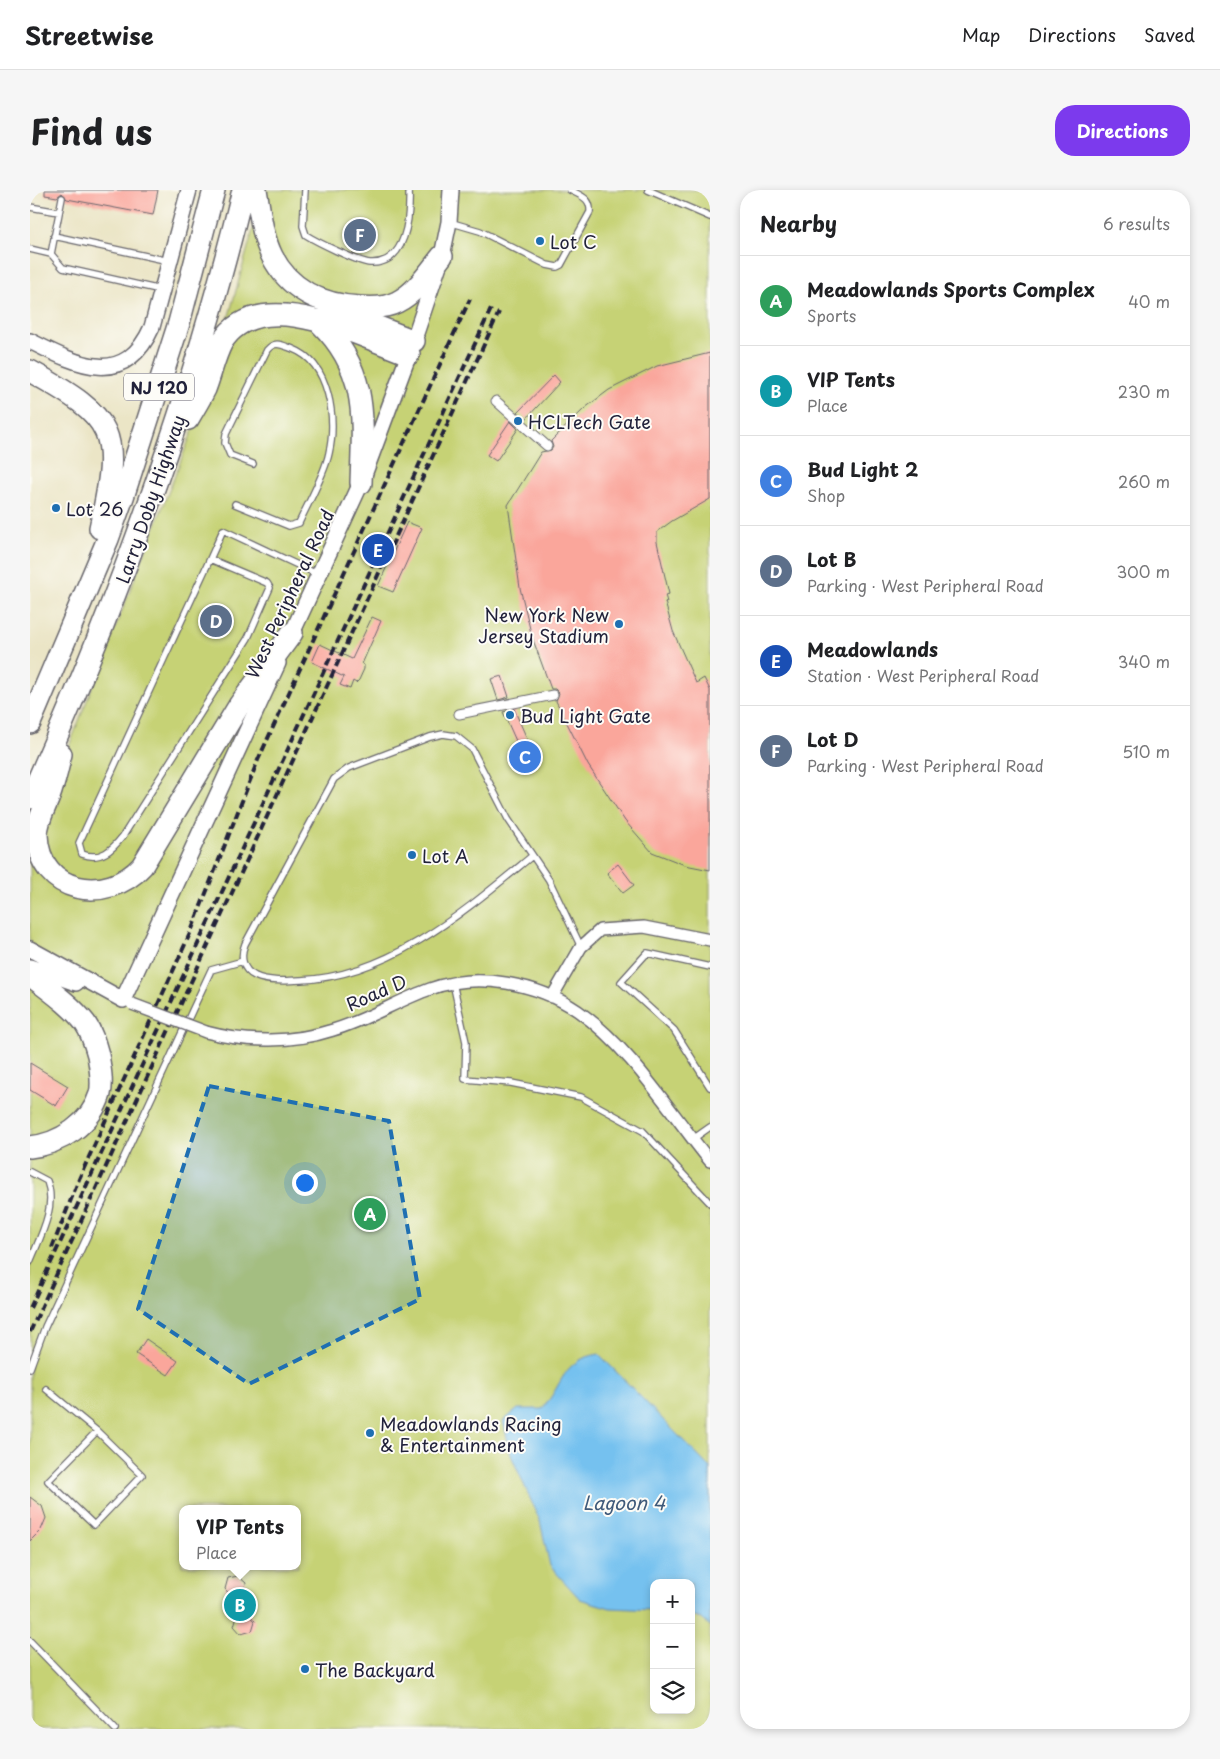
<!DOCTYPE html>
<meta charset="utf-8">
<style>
:root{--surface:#fff;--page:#f6f6f6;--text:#202124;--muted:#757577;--line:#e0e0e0;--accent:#7c3aed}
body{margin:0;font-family:"Playpen Sans",sans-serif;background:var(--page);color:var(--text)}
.controls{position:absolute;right:15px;bottom:15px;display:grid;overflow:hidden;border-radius:10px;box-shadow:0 2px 8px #0003}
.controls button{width:45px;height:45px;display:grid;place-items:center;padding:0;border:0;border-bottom:1px solid var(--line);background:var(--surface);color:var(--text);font:25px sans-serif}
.you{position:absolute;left:274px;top:992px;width:18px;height:18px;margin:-12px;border:4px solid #fff;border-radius:50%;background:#1a73e8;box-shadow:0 0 0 8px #1a73e833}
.badge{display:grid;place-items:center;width:32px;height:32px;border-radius:50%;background:var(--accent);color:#fff;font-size:16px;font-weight:700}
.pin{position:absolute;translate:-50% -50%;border:2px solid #fff;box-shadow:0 1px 5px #0006}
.popup{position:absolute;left:149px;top:1315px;width:122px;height:65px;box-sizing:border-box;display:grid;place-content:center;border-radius:10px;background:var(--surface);filter:drop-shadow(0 1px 4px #0005);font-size:16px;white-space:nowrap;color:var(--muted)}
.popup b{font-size:19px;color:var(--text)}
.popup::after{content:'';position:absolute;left:50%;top:100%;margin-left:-10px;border:10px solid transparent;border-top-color:var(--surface)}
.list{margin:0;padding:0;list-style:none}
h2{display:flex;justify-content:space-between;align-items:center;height:65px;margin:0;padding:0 20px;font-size:21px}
h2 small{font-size:16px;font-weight:400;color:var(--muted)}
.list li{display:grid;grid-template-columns:32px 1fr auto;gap:15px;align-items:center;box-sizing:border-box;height:90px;padding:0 20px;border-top:1px solid var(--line)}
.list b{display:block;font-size:19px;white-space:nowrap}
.list p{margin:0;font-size:16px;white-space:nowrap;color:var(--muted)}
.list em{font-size:16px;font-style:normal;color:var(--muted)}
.icon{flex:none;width:28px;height:28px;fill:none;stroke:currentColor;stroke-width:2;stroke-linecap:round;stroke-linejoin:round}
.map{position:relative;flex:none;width:680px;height:1539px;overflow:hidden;border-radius:20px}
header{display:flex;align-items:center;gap:30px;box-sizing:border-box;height:70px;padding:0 25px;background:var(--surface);border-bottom:1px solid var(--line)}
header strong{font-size:24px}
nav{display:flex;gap:28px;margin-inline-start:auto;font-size:18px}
.intro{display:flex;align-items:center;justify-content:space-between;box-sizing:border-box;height:120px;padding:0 30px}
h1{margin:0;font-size:35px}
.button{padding:12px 22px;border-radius:20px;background:var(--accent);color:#fff;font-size:18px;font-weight:700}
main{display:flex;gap:30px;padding:0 30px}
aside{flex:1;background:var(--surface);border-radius:20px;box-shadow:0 2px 8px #0003}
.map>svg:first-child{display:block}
.green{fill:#c6d274;stroke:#747a58;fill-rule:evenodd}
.water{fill:#75c1ef;stroke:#4c7295}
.building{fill:#faa69b}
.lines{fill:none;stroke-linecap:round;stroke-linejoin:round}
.service-casing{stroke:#68666c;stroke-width:8}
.pedestrian-casing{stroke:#68666c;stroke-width:11}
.minor-casing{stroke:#68666c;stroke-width:14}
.tertiary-casing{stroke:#68666c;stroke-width:18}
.motorway-casing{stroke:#68666c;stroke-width:24}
.service{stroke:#fff;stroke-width:5.5}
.pedestrian{stroke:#fff;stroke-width:9}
.minor{stroke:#fff;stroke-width:11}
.tertiary{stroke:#fff;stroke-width:15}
.motorway{stroke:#fff;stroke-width:21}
.rail{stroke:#22223b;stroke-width:4;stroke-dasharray:8 4;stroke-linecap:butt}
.minor-bridge-casing{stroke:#68666c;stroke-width:14;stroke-linecap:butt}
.minor-bridge{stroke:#fff;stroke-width:11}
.marked{fill:#1f6fb2;fill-opacity:0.2;stroke:#1f6fb2;stroke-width:4;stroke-dasharray:10 6;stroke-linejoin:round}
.poi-dot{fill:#1f6fb2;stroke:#fdfcf7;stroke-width:2}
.labels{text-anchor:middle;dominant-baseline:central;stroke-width:4;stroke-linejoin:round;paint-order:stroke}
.shield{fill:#fdfcf7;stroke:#646373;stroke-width:1}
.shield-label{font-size:16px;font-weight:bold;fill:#22223b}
.poi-label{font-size:18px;fill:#22223b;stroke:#fdfcf7;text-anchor:start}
.street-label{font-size:18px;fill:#22223b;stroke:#fdfcf7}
.water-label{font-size:19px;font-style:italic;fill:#3f5a7a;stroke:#fdfcf7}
</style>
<header>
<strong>Streetwise</strong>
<nav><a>Map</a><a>Directions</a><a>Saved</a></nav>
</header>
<div class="intro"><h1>Find us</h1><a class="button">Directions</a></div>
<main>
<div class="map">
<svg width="680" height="1539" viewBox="0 0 680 1539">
<rect width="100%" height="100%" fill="#fdfcf7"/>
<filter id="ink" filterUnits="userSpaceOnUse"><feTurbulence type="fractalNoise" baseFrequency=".02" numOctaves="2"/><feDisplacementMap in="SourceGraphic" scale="10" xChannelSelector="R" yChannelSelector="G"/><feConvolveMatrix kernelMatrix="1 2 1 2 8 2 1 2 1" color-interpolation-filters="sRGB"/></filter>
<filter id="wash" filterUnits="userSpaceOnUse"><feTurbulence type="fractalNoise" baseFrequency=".0096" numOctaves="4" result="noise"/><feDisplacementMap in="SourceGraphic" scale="20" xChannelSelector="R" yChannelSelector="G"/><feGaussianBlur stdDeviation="1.12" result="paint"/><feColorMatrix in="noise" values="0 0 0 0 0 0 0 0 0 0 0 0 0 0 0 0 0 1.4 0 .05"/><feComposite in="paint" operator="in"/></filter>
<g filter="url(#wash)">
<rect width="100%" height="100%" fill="#ebe5c6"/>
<path class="green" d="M234 0H680V1539H0V656L178 201ZM152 1319H268V1376H152ZM624 1393H661V1520H624Z"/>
<path class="water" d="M569 1164 680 1278V1436L672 1429 661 1426V1393H624V1420L580 1418 550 1409 520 1376 510 1331 481 1265 473 1231 488 1219H512C534 1194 531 1170 569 1164Z"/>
<g id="blocks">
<path class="building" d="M15 0H128L123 25 37 9 32 3 27 7 15 5Z
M680 163V309L642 331 627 342V352L639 404 635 405 637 412H635L643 441 666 493 674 488 680 500V680L655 675 622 662 595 631 558 575 526 511 529 503 525 499H521L502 447 490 398 478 315 511 262 521 260 523 257 521 251 555 218 579 200 627 176Z
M524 185 530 192 496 229 488 222Z
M480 231 488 239 466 271 457 265Z
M377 332 392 338 363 402 348 396Z
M342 427 351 431 332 474 334 475V479L329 490 326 493 323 491 320 499 310 495 314 487 282 472 290 454 322 469Z
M472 486 479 507 468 510 461 489Z
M484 519 501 558 491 562 473 522Z
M588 674 604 695 593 703 577 683Z
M0 873 38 896 26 916 0 900Z
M116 1149 148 1171 138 1185 106 1164Z
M0 1307 12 1316 16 1328 11 1340 0 1351Z
M208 1386 216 1393 213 1404 221 1412 218 1423 225 1431 222 1441 211 1444 204 1436 207 1426 199 1418 202 1407 195 1399 198 1388Z"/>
</g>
</g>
<g filter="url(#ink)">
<use href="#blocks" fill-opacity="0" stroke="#68666c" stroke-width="1"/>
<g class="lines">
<g class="service-casing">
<path id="service" d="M275 0 273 36 276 45C287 52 328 72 340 73 377 75 380 26 379 0
M618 0 680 27
M0 17 29 22
M419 32 450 41 517 75 527 77 531 75 560 22C561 8 551 6 540 0
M24 46 139 71
M0 59 21 64 33 78 131 100
M21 64 32 8
M205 314 259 336 269 333C278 313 295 284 299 263 307 230 300 173 263 159 252 155 245 150 237 160L196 244 195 253 200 265 223 274
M180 369 237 393 240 398 218 448 93 646C82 660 71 671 52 664L49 653 180 369 193 340 289 385
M502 666C436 720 361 786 271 790 256 791 238 792 225 786 212 780 210 766 215 754L304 589 319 578 400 547 413 544 426 546 442 559 478 629 519 690 551 757
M680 777 617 763 591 792 644 840 680 897
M423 793 436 852 435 889 481 893 551 907 613 941 680 1013
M663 949 680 937
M0 982 17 991C27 1017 10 1047 0 1072
M0 1178 15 1137 181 780 213 771
M16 1199 67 1241 18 1291 64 1335 112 1285 67 1241
M0 1451 85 1539"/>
</g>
<g class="pedestrian-casing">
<path id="pedestrian" d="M466 211 517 256
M429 524 523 505"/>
</g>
<g class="minor-casing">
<path id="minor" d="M522 807 551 757 570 740 614 737 680 750
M176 842C217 853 263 853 303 840 337 830 367 811 400 799 448 782 507 793 548 821 600 857 640 922 680 971"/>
</g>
<g class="tertiary-casing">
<path id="tertiary" d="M0 151C46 174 94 200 122 137L159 0
M258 452 331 293 379 164 412 66 419 32 421 0
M0 759 93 810
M0 777 46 793
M93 810 248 473"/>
</g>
<g class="motorway-casing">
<path id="motorway" d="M226 0C230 22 232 46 242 66 260 101 292 115 330 117 342 118 356 118 367 112 386 103 399 82 412 66
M312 120 323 127 384 151
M290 133C339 181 333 229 331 293
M0 181C87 229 91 242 70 338
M158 229C164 219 170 209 175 199 181 184 184 167 192 152 229 92 331 147 379 164
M0 533 78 349 93 307 149 133 184 0
M31 564C28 576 26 587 22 598 18 614 7 628 7 645 9 704 77 715 112 676L210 514 262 443
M0 608C88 412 162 210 213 0
M0 785C19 800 40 814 55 833 62 843 65 854 68 865 70 877 73 892 70 904 61 934 30 954 0 957"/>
</g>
<use href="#service" class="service"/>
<use href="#pedestrian" class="pedestrian"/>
<use href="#minor" class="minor"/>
<use href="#tertiary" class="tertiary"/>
<use href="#motorway" class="motorway"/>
<path class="rail" d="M22 1058 49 989 162 739 228 570 440 109
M0 1118 461 119
M0 1142 469 122"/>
<g class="minor-bridge-casing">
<path id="minor-bridge" d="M102 814 176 842"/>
</g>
<use href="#minor-bridge" class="minor-bridge"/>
</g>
</g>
<path class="marked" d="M179 896 359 931 390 1109 219 1194 108 1119Z"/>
<g class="poi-dot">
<circle cx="510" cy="51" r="5"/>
<circle cx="488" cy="231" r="5"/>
<circle cx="26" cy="318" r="5"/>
<circle cx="589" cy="434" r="5"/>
<circle cx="480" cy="525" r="5"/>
<circle cx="382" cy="665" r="5"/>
<circle cx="340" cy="1243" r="5"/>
<circle cx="275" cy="1479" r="5"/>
</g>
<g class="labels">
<rect class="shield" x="94" y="183.5" width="70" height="27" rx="4"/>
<g class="shield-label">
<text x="129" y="197">NJ 120</text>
</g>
<g class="poi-label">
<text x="520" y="51">Lot C</text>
<text x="498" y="231">HCLTech Gate</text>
<text x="36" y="318">Lot 26</text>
<text x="579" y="424" text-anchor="end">New York New<tspan x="579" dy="21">Jersey Stadium</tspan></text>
<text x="490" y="525">Bud Light Gate</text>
<text x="392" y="665">Lot A</text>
<text x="350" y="1233">Meadowlands Racing<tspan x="350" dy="21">&amp; Entertainment</tspan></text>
<text x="285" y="1479">The Backyard</text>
</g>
<g class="street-label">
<text transform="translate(120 309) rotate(-71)">Larry Doby Highway</text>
<text transform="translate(259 404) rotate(-65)">West Peripheral Road</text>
<text transform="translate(346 802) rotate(-24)">Road D</text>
</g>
<g class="water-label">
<text x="594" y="1312">Lagoon 4</text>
</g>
</g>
</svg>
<div class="controls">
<button>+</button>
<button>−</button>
<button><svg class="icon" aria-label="layers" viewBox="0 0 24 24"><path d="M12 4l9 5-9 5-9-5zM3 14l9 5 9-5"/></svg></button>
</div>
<div class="you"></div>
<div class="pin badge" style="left:340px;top:1024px;background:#2e9e5b">A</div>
<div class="pin badge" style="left:210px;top:1415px;background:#0f9aa8">B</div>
<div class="popup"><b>VIP Tents</b>Place</div>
<div class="pin badge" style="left:495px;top:567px;background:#3f7fe0">C</div>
<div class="pin badge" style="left:186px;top:431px;background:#5c6f8a">D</div>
<div class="pin badge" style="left:348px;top:360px;background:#1a4fb4">E</div>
<div class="pin badge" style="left:330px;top:45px;background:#5c6f8a">F</div>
</div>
<aside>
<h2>Nearby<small>6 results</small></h2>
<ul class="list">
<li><span class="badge" style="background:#2e9e5b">A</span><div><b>Meadowlands Sports Complex</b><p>Sports</p></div><em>40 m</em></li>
<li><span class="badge" style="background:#0f9aa8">B</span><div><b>VIP Tents</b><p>Place</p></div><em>230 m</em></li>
<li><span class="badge" style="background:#3f7fe0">C</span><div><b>Bud Light 2</b><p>Shop</p></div><em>260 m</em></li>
<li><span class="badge" style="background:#5c6f8a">D</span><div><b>Lot B</b><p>Parking · West Peripheral Road</p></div><em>300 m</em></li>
<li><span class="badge" style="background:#1a4fb4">E</span><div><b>Meadowlands</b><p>Station · West Peripheral Road</p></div><em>340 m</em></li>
<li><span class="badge" style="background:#5c6f8a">F</span><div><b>Lot D</b><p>Parking · West Peripheral Road</p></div><em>510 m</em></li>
</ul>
</aside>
</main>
